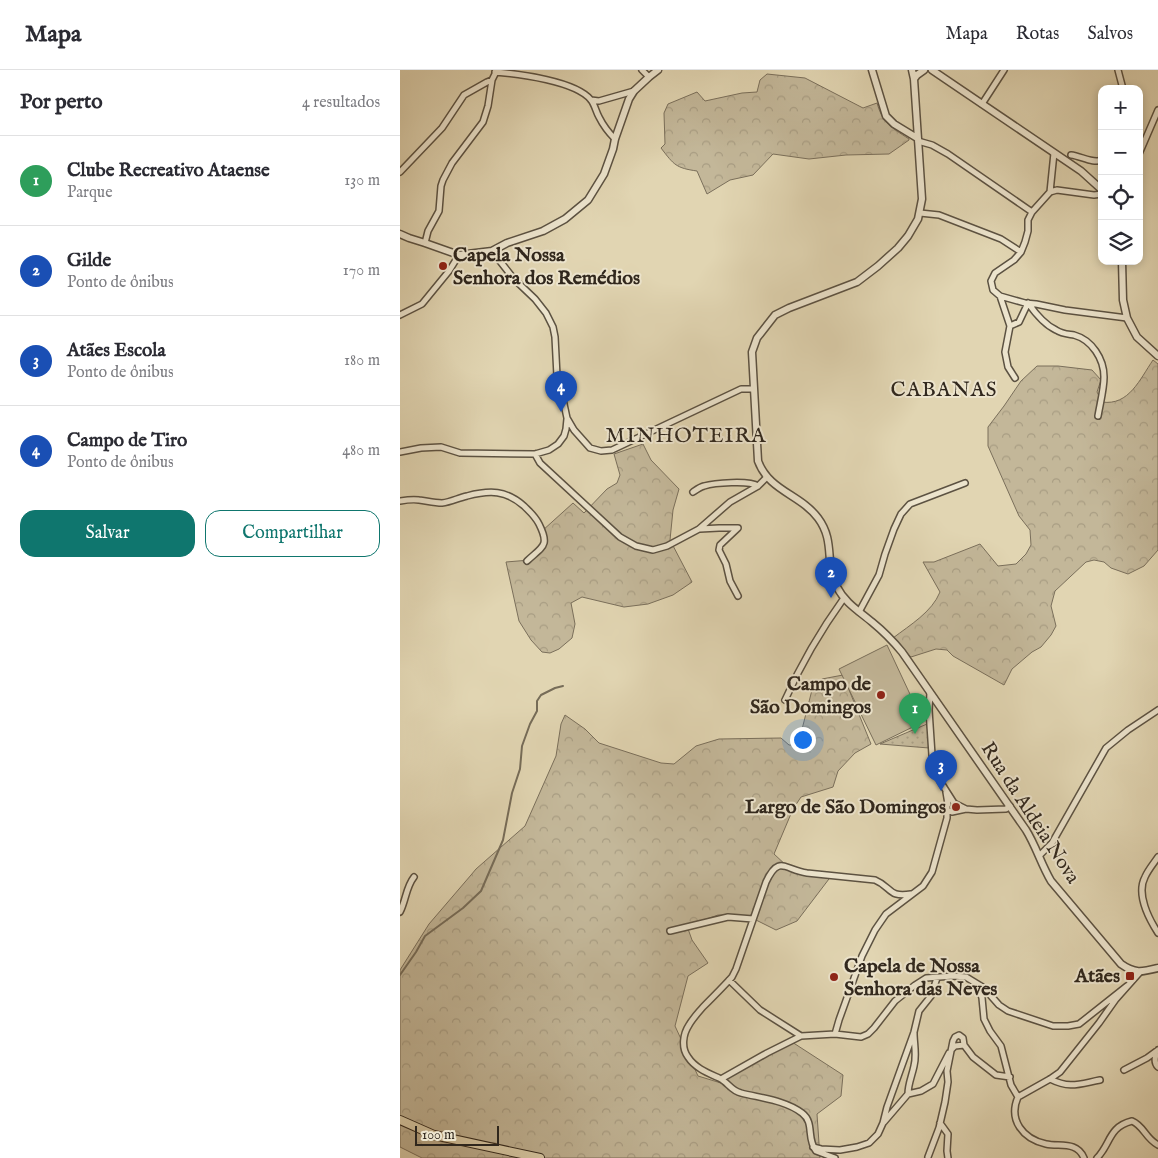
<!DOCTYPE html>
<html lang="pt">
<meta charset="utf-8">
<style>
:root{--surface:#fff;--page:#f2f2f3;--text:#2b2b33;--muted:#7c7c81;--line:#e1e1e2;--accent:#0f766e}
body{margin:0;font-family:"IM FELL English",serif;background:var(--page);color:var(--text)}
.controls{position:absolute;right:15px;top:15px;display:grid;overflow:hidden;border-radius:10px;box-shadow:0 2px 8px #0003}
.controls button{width:45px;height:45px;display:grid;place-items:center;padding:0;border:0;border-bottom:1px solid var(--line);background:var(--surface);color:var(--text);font:25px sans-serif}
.scale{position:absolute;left:15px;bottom:12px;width:84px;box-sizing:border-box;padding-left:5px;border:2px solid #30271d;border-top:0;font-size:14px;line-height:18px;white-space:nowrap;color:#30271d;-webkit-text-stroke:4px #ece4cd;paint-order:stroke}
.you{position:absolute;left:402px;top:669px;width:18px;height:18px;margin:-12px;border:4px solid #fff;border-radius:50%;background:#1a73e8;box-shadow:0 0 0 8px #1a73e833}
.badge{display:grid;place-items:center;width:32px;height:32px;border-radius:50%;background:var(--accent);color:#fff;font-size:16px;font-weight:700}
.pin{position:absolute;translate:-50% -41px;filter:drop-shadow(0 1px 2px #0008)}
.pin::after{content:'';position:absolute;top:26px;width:18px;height:15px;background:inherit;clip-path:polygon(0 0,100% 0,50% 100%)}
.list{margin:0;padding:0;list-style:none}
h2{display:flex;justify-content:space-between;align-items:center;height:65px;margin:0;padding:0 20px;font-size:21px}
h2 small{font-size:16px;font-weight:400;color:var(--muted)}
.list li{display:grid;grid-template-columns:32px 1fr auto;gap:15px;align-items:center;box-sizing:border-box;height:90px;padding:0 20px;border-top:1px solid var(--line)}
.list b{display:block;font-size:19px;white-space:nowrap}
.list p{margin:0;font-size:16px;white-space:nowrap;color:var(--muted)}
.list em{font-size:16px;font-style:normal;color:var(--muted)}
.actions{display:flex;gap:10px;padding:15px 20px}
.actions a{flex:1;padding:11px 0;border:1px solid var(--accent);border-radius:15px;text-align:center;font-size:18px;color:var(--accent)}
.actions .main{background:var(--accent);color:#fff}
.icon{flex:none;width:28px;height:28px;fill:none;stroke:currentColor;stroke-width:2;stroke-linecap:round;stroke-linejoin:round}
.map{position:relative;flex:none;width:758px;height:1088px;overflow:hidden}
header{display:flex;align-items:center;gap:30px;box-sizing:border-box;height:70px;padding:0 25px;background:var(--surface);border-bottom:1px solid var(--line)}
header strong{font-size:24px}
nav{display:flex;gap:28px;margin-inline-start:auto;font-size:18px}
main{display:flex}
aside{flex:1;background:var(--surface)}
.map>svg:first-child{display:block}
.forest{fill:url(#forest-crowns);stroke:#7a6f5b}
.park{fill:url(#park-dots);stroke:#7a6f5b}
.pitch{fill:#c3b799;stroke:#7a6f5b}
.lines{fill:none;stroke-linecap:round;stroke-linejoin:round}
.stream{stroke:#766c58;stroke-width:2}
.minor-casing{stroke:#5c5242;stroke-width:8}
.tertiary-casing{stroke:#5c5242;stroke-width:9}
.primary-casing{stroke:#30271d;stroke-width:10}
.minor{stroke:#ece4cd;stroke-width:5}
.tertiary{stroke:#ece4cd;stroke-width:6}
.primary{stroke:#e1d5b2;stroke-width:8}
.poi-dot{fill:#8f2418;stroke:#ece4cd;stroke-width:2}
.labels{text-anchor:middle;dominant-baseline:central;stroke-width:4;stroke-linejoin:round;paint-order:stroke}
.poi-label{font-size:20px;font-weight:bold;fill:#30271d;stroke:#ece4cd;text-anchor:end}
.street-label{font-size:20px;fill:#30271d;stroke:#ece4cd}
.neighbourhood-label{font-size:21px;letter-spacing:1px;fill:#30271d;stroke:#ece4cd}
</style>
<header>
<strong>Mapa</strong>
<nav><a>Mapa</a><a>Rotas</a><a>Salvos</a></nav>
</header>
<main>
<aside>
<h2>Por perto<small>4 resultados</small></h2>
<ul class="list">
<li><span class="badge" style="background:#2e9e5b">1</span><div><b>Clube Recreativo Ataense</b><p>Parque</p></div><em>130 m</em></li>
<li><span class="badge" style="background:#1a4fb4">2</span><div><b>Gilde</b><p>Ponto de ônibus</p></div><em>170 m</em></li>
<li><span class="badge" style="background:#1a4fb4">3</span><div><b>Atães Escola</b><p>Ponto de ônibus</p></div><em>180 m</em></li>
<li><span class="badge" style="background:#1a4fb4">4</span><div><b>Campo de Tiro</b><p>Ponto de ônibus</p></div><em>480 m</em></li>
</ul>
<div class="actions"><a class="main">Salvar</a><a>Compartilhar</a></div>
</aside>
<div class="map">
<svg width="758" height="1088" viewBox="0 0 758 1088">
<defs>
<pattern id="forest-crowns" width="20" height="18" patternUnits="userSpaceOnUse" patternTransform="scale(1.25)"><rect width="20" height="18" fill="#c3b799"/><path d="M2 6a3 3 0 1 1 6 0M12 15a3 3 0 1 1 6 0" fill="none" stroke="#a89d83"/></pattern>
<pattern id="park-dots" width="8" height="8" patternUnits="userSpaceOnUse" patternTransform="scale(1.25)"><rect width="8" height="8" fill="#c3b799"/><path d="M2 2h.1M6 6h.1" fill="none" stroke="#a89d83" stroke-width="1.8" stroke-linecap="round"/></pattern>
</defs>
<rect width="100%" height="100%" fill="#e1d5b2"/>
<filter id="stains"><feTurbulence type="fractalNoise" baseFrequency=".004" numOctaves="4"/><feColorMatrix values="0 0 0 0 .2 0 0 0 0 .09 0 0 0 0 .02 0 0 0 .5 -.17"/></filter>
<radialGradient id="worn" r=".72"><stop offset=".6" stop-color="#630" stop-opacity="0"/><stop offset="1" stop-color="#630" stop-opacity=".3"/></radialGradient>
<path class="forest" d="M367 4 405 8 463 38 477 33C483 54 491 57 509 69V70L489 84 446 85 409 89 373 84 353 105 330 110 307 124 297 101C276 98 274 95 261 78L265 74 264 43 268 34 297 22 305 31 342 23 357 22 360 10Z
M753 290 758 294V480L744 496 728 504 711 498 704 492 694 490 686 492 655 521 651 536 656 556 651 565 641 577 632 582 612 599 604 615 553 586 547 580 536 579 511 587 493 568C510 555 532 542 540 522L523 492H534L580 474 598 496 616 494 626 484 631 475 630 460 619 446 588 376V357L604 336 621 311 637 296H658L692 300 701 310 697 322 702 332C729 336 740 309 753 290Z
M243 374 251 390 279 419 273 440 270 470 292 512 273 525 248 534 224 537 182 527 171 533 175 554 172 568 159 579 150 583 142 582 131 570 119 551 106 492 130 490 147 474 142 461 173 433 184 443 207 419 217 413 220 405 214 384Z
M443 605 471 674 455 683 438 701 433 717 401 727 393 739 374 784 388 797 414 801 432 805 397 851 376 860 348 846 318 845 287 856 292 870 308 893 288 906 275 956 298 1006 321 1013 357 990 392 972 443 1005 441 1026 417 1044 420 1088H22L0 1077V900L29 854 71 805 76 799 125 756 156 686 161 654 165 645 185 659 199 673 261 693 274 694 296 676 319 669 381 668 389 675H398L413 616 422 609Z"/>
<path class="park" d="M527 654 529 678 480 674Z"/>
<path class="pitch" d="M487 575 523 652 476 675 439 599Z"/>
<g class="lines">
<path class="stream" d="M0 905 16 882 25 866 63 838 81 821 103 770 112 723 120 699 122 676 130 654 137 641V631L141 625 155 618 163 616"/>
<g class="minor-casing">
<path id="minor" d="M242 0 249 7
M718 0 723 19
M95 2C119 4 176 11 191 30 195 35 196 42 199 47 203 55 209 63 215 69
M191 30 199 31 234 21
M582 34 604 0
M518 71 532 75 548 84 632 142
M739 84 758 40
M671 85C681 86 693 94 702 90
M0 102 42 58 64 25 87 12 92 10
M650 122 654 83
M702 124 694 125 657 120 650 122 632 142 628 150V161L625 172 621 182 614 190 595 203 591 211 593 220 600 226 625 233 636 234 665 240 727 248
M520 143 539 145 601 169 621 182
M25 173 28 161 39 141 41 116 43 110 52 93 83 52 88 36 92 10 97 0
M92 181 114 209 135 229 146 243 153 257 155 267 157 306 161 320 167 348 174 360 190 378 201 381 212 380 341 319H354
M600 226 610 256 605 282 608 297 615 308
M628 233C635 243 645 255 656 260 662 264 668 264 674 265 692 270 704 289 704 307 704 319 700 334 698 346
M0 245 22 234 49 201 59 185
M610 256 619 252 628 233
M0 382 21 378 41 377 60 383 135 384 149 380 158 374 164 366 166 359 167 349
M135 384 140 393 220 467 236 476 253 480 267 476 299 459 330 432 358 416 367 407
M293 422C296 420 300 417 304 416 314 413 349 410 358 416
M0 431C6 430 13 429 19 430 27 431 34 433 42 433 51 432 58 428 67 426 90 420 106 420 124 436 130 442 135 446 139 454 150 476 143 476 127 491
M300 459 319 458H338L320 475 319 480 326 494 330 511 338 526
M459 542 479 505 485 484 494 459 501 444 510 434 565 413
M530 623 529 640 532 685 535 699 540 711 554 733 566 739
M385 630C401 594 421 560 444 528
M547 740 552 742 566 739 577 740 606 739 610 736
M639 786 652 773 706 678 728 660 758 640
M758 787C754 793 748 800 745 807 736 824 749 849 758 863
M0 842C6 830 6 817 14 807
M270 861 328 847 353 849
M329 910 360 940 401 966
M578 915 582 928 584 949 590 961 601 976 611 1015 618 1027
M435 964 439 950 462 886 475 860 486 844 523 816 532 802 547 748V736L548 734 546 722
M552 979 555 976 564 975
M758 980C755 986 753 992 758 997
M724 1000 747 988 758 980
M321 1009 367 983 401 966 435 964 461 967 468 964 474 958 495 931 515 915 526 908 553 906 566 907 584 918 599 935 608 941 653 956H668L679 954 727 916
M650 1009C670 1019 679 1014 700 1010
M508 1024C508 1014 512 1006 514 996 517 985 514 974 514 963
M484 1052 508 1024 521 1021 533 1014 549 983
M540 1053 548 1064 547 1081 548 1088
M413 1077 421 1079 440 1080 457 1077 469 1073 478 1064 483 1053 487 1037 514 962 519 941 531 926 537 908
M528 1087 539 1058 545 1032 548 1012 547 1001 553 971 555 967 559 965 563 968 564 975 573 987 596 1005 610 1007
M435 1088 416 1081C406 1068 415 1053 402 1043 385 1030 360 1028 341 1023 331 1021 328 1012 319 1008 308 1003 295 998 288 987 281 978 283 964 289 955 293 948 298 943 303 937 313 927 323 917 332 907L336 899 366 812C379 784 385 800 407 803L475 810C492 817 488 828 511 824
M684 1088C677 1071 660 1077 646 1074 623 1069 608 1050 618 1027L650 1009 660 1002 699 953 716 929 740 902
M697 1088C711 1074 708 1057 732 1051 744 1056 745 1068 758 1075"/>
</g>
<g class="tertiary-casing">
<path id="tertiary" d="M472 0 486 46 494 54 517 68
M512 0 514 9 522 129 518 149 508 166 498 178 478 196 457 212 389 238 375 245 357 268 352 282 358 391C369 421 400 424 418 448 436 472 424 494 437 517 445 533 459 541 472 552 483 561 493 571 502 582L626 760C636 776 641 794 651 811L721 894C735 904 742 902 758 898
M532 0 681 101 702 120
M514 9 517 5 524 0
M0 164 9 168 25 173 59 185 92 181 107 173 143 161 165 149 188 130 204 104 213 79 215 69 229 29 234 21 249 7 258 0
M722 191 723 230 727 248 737 267 758 286"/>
</g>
<g class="primary-casing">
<path id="primary" d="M0 1050 34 1065 140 1088"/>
</g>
<use href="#minor" class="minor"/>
<use href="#tertiary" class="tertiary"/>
<use href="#primary" class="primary"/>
</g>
<g class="poi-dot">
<circle cx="43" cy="196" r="5"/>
<circle cx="481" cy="625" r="5"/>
<circle cx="556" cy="737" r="5"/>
<rect x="725" y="901" width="10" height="10" rx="2.5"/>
<circle cx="434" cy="907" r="5"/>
</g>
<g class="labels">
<g class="poi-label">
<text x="53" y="185" text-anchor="start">Capela Nossa<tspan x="53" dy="23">Senhora dos Remédios</tspan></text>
<text x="471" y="614">Campo de<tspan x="471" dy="23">São Domingos</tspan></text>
<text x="546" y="737">Largo de São Domingos</text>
<text x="444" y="896" text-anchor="start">Capela de Nossa<tspan x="444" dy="23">Senhora das Neves</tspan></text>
<text x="720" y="906">Atães</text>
</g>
<g class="street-label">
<text transform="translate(630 743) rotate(57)">Rua da Aldeia Nova</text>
</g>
<g class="neighbourhood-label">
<text x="544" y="320">CABANAS</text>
<text x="286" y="366">MINHOTEIRA</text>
</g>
</g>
<rect width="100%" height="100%" filter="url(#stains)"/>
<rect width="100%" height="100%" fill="url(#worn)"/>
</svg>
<div class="controls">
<button>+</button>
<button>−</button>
<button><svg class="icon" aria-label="locate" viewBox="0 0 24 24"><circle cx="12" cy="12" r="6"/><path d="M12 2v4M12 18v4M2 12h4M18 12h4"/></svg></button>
<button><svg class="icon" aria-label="layers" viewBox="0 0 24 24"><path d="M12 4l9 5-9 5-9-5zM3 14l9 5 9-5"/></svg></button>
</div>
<div class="scale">100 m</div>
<div class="you"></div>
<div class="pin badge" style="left:515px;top:664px;background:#2e9e5b">1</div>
<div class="pin badge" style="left:431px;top:528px;background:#1a4fb4">2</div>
<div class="pin badge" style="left:541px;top:721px;background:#1a4fb4">3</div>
<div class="pin badge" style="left:161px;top:342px;background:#1a4fb4">4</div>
</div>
</main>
